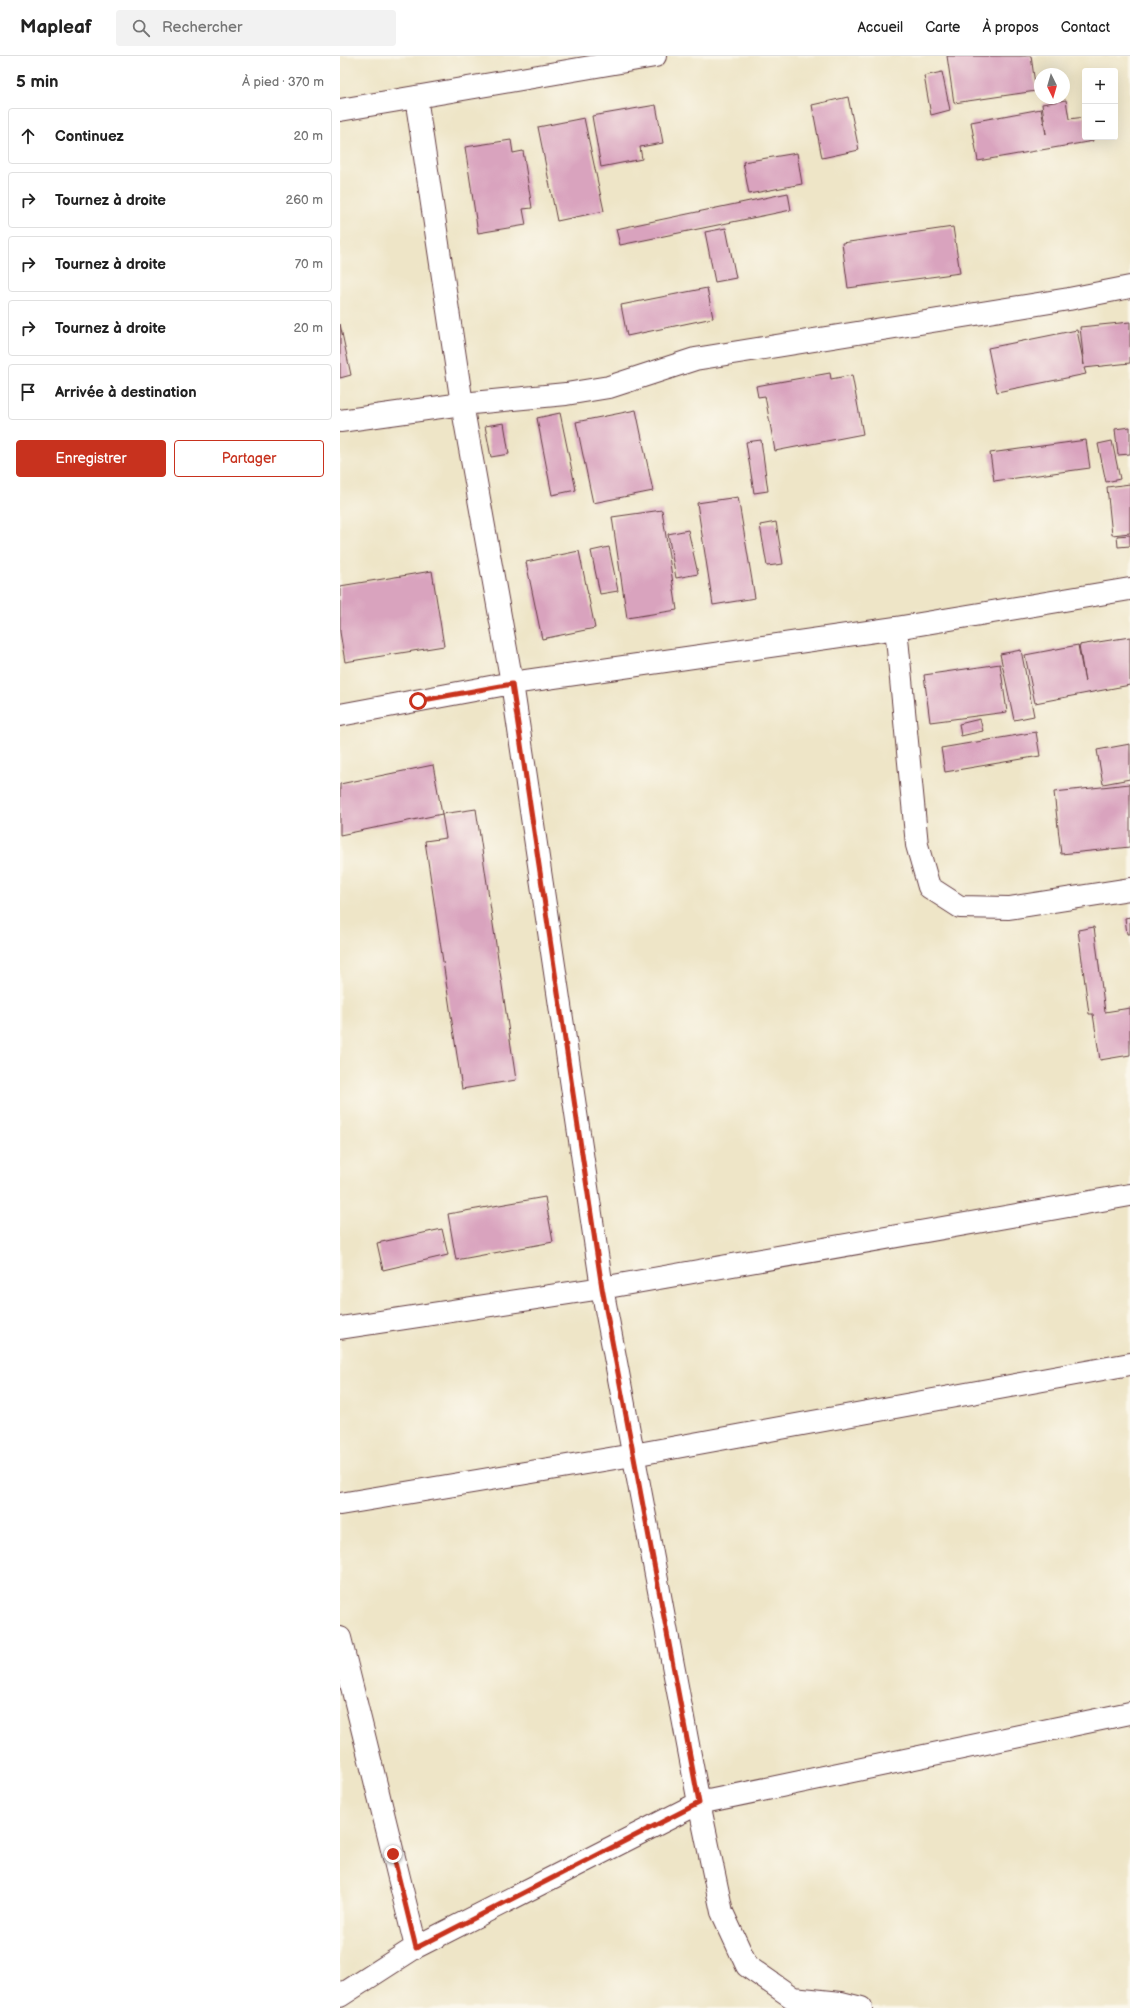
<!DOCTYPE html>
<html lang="fr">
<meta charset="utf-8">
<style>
:root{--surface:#fff;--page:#f2f2f2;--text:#222;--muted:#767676;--line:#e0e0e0;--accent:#c8321e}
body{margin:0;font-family:"Balsamiq Sans",sans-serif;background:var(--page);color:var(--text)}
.controls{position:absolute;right:12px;top:12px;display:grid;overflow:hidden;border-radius:4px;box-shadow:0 4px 16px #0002}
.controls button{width:36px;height:36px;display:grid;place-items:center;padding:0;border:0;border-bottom:1px solid var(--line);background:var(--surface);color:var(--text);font:20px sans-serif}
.compass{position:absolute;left:694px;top:12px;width:36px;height:36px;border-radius:50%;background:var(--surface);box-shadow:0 4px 16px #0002;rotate:175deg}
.stop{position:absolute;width:12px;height:12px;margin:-9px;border:3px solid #c8321e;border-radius:50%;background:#fff}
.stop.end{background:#c8321e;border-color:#fff;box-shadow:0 1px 4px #0008}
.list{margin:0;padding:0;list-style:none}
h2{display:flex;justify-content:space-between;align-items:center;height:52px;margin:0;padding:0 16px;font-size:17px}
h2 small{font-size:13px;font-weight:400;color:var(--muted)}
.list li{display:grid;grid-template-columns:26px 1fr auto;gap:12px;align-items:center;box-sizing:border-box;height:56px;margin:0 8px 8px;padding:0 8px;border:1px solid var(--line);border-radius:4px}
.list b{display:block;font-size:15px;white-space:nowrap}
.list em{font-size:13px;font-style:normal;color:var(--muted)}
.actions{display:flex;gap:8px;padding:12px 16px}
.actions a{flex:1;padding:9px 0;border:1px solid var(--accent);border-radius:4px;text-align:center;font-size:14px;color:var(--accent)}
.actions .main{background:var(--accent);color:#fff}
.icon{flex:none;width:22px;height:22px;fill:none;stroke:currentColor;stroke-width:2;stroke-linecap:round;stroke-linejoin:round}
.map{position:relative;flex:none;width:790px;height:1952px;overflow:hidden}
header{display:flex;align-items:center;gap:24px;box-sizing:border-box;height:56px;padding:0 20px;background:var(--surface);border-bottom:1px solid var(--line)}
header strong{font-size:19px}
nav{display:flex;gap:22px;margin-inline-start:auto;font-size:14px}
.search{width:280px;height:36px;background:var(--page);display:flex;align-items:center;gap:10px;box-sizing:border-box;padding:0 14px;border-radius:4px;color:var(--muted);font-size:15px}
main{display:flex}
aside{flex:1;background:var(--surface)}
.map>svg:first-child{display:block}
.building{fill:#d9a3be}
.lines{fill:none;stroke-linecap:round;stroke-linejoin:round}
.minor-casing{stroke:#633d42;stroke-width:24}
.minor{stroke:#fff;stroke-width:22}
.route{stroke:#c8321e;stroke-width:5}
</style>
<header>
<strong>Mapleaf</strong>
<div class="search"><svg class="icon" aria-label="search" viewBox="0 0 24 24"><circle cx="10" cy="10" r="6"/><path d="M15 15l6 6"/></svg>Rechercher</div>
<nav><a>Accueil</a><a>Carte</a><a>À propos</a><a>Contact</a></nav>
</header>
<main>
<aside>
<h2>5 min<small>À pied · 370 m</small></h2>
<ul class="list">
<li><svg class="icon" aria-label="ahead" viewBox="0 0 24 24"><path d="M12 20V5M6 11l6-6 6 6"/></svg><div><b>Continuez</b></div><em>20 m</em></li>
<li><svg class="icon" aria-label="right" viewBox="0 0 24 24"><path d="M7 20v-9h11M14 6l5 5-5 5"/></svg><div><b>Tournez à droite</b></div><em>260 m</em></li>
<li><svg class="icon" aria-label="right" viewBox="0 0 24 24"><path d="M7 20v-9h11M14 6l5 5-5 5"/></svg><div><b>Tournez à droite</b></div><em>70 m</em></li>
<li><svg class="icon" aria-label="right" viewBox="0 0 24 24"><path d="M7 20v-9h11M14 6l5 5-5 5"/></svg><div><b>Tournez à droite</b></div><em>20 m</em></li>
<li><svg class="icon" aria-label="arrive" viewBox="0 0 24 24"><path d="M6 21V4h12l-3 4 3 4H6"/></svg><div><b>Arrivée à destination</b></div></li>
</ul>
<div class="actions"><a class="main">Enregistrer</a><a>Partager</a></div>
</aside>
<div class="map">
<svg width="790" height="1952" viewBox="0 0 790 1952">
<rect width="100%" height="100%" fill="#fbf7ec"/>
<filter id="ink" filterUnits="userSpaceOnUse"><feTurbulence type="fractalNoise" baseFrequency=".025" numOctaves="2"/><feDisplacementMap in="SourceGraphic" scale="8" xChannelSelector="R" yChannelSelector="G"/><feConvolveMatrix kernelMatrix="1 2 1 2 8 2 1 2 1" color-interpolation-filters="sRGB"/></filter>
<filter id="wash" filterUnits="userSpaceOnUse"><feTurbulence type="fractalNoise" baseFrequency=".012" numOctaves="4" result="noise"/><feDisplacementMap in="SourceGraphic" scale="16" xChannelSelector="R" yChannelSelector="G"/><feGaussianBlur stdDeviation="0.9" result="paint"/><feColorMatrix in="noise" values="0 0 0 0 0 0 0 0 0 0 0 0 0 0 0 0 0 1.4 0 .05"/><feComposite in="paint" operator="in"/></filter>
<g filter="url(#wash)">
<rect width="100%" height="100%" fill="#eee5c7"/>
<g id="blocks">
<path class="building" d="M607 0H691L696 35 614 47Z
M602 16 610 54 591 59 584 20Z
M508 41 519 94 482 102 472 49Z
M726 44 729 63 745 61V81H752L753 85 638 105 631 66 701 53 706 78 702 48Z
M316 49 323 87 300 91 302 103 261 111 252 60Z
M244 62 264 155 217 165 198 71Z
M171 84 173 97 183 95 192 152 183 153 186 169 138 177 125 91Z
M457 97 462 128 409 138 403 106Z
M448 137 451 154 280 189 276 173Z
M613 171 620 217 508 232 502 187Z
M386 172 396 222 375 226 365 176Z
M367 232 373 262 287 280 281 249Z
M790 266V307L744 312 746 318 657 336 648 292 737 274 744 309 740 271Z
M0 268 11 319 0 322Z
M490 317 491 323 512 319 523 378 435 395 425 340 418 341 416 330Z
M296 354 313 435 253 447 236 366Z
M220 357 236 434 212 439 197 362Z
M164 367 169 398 151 401 145 370Z
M790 371V398L778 399 775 373Z
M421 384 428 435 414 437 406 386Z
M746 384 750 412 654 425 650 397Z
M772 385 780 423 766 426 758 388Z
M790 428V477L772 479 767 431Z
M398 441 415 542 373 549 357 447Z
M322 454 337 554 287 562 272 461Z
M436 466 443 508 427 510 420 469Z
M348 474 358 518 336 522 328 478Z
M790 479V490L778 491 777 480Z
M269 491 278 535 260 538 251 495Z
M239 495 255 572 202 583 186 506Z
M92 515 104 590 5 606 0 576V530Z
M790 581V629L695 647 685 599 738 589 745 626 739 589Z
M681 594 694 660 674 664 660 598Z
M660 608 667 656 590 666 584 619Z
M640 663 643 675 621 680 619 668Z
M696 676 700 700 605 716 601 692Z
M790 688V723L763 728 757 694Z
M93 709 102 758 136 753 176 1024 122 1033 85 785 106 782 102 758 0 779V728Z
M790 728V791L721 798 714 736Z
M790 861V878H787L785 862Z
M754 871 765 956 790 952V999L760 1004 753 958H749L738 874Z
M205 1141 213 1186 116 1204 108 1158Z
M102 1173 108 1199 43 1214 37 1187Z"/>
</g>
</g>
<g filter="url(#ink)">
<use href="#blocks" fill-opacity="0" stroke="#633d42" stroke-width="1"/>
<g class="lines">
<g class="minor-casing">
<path id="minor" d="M76 41 122 348 172 627 262 1232 359 1747 382 1856 407 1910 453 1942 501 1947 521 1952
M0 54 315 0
M0 365 122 348 226 338 269 331 355 303 729 243 790 231
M556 572 577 789 589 831 620 851 669 852 790 833
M0 659 172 627 556 572 790 533
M0 1272 262 1232 790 1139
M0 1448 293 1399 790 1308
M0 1582 76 1891
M0 1940 76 1891 359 1747 790 1657"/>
</g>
<use href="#minor" class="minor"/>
</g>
</g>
<g class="lines" filter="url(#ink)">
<path class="route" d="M53 1798 76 1892 359 1747 262 1232 172 628 78 645"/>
</g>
</svg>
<div class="controls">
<button>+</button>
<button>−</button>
</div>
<svg class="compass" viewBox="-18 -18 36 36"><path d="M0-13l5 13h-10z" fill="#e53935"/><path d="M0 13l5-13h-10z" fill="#767676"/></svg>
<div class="stop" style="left:78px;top:645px"></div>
<div class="stop end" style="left:53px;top:1798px"></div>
</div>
</main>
